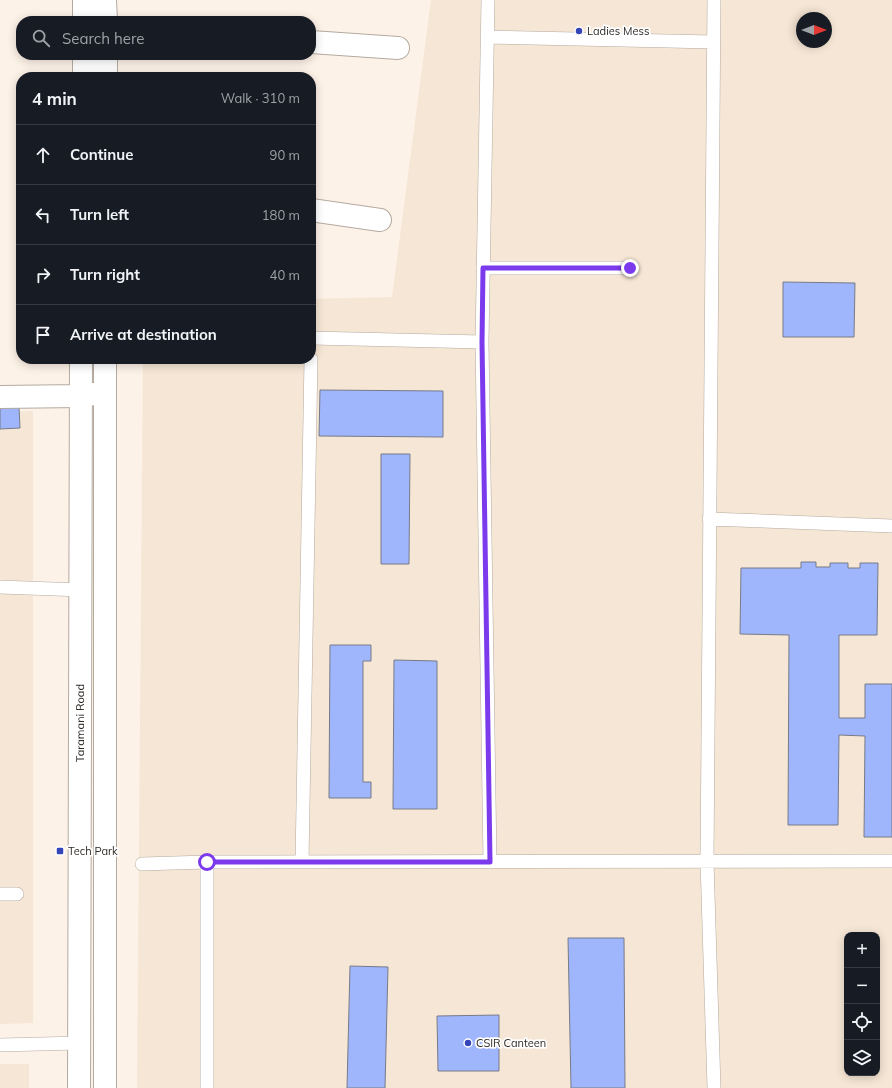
<!DOCTYPE html>
<meta charset="utf-8">
<style>
:root{--surface:#171b24;--page:#242831;--text:#f1f3f6;--muted:#9ea1a6;--line:#363941}
body{margin:0;font-family:Mulish,sans-serif;background:var(--page);color:var(--text)}
.controls{position:absolute;right:12px;bottom:12px;display:grid;overflow:hidden;border-radius:8px;box-shadow:0 2px 10px #0003}
.controls button{width:36px;height:36px;display:grid;place-items:center;padding:0;border:0;border-bottom:1px solid var(--line);background:var(--surface);color:var(--text);font:20px sans-serif}
.compass{position:absolute;left:796px;top:12px;width:36px;height:36px;border-radius:50%;background:var(--surface);box-shadow:0 2px 10px #0003;rotate:90deg}
.stop{position:absolute;width:12px;height:12px;margin:-9px;border:3px solid #7c3aed;border-radius:50%;background:#fff}
.stop.end{background:#7c3aed;border-color:#fff;box-shadow:0 1px 4px #0008}
.list{margin:0;padding:0;list-style:none}
h2{display:flex;justify-content:space-between;align-items:center;height:52px;margin:0;padding:0 16px;font-size:17px}
h2 small{font-size:13px;font-weight:400;color:var(--muted)}
.list li{display:grid;grid-template-columns:26px 1fr auto;gap:12px;align-items:center;box-sizing:border-box;height:60px;padding:0 16px;border-top:1px solid var(--line)}
.list b{display:block;font-size:15px;white-space:nowrap}
.list em{font-size:13px;font-style:normal;color:var(--muted)}
.icon{flex:none;width:22px;height:22px;fill:none;stroke:currentColor;stroke-width:2;stroke-linecap:round;stroke-linejoin:round}
.map{position:relative;flex:none;width:892px;height:1088px;overflow:hidden}
.search{position:absolute;background:var(--surface);box-shadow:0 2px 10px #0003;left:16px;top:16px;width:300px;height:44px;display:flex;align-items:center;gap:10px;box-sizing:border-box;padding:0 14px;border-radius:16px;color:var(--muted);font-size:15px}
.panel{position:absolute;background:var(--surface);box-shadow:0 2px 10px #0003;left:16px;top:72px;width:300px;height:292px;border-radius:16px}
.map>svg:first-child{display:block}
.built{fill:#f6e6d5;fill-rule:evenodd}
.building{fill:#9fb5fc;stroke:#777b87}
.lines{fill:none;stroke-linecap:round;stroke-linejoin:round}
.service-casing{stroke:#b4aaa0;stroke-width:14}
.minor-casing{stroke:#b4aaa0;stroke-width:24}
.tertiary-casing{stroke:#b4aaa0;stroke-width:24}
.service{stroke:#fff;stroke-width:13}
.minor{stroke:#fff;stroke-width:22}
.tertiary{stroke:#fff;stroke-width:22}
.route{stroke:#7c3aed;stroke-width:5}
.poi-dot{fill:#3345b7;stroke:#fff;stroke-width:1.5}
.labels{text-anchor:middle;dominant-baseline:central;stroke-width:3.5;stroke-linejoin:round;paint-order:stroke}
.poi-label{font-size:11px;fill:#2e2a26;stroke:#fff;text-anchor:start}
.street-label{font-size:11px;fill:#2e2a26;stroke:#fff}
</style>
<div class="map">
<svg width="892" height="1088" viewBox="0 0 892 1088">
<rect width="100%" height="100%" fill="#fdf2e7"/>
<path class="built" d="M431 0H892V1088H137L143 359H311V299L392 297ZM802 18H826V42H802ZM847 935H877V1073H847Z
M33 411V1023L0 1024V412Z
M0 1064H29V1088H0Z"/>
<path class="building" d="M783 282 855 283 854 337H783Z
M320 390 443 391V437L319 436Z
M19 407 20 428 0 429V408Z
M381 454H410L409 564H381Z
M801 562H816V567H830V563H848V568H860V563H878L877 635H839V718H865V684H892V837H864L865 736 839 735 838 825H788L789 635 740 634 741 568H801Z
M330 645H371V661H363V782H371V798H329Z
M394 660 437 661V809H393Z
M568 938H624L625 1088H571Z
M350 966 388 967 385 1088H347Z
M499 1015V1071H438L437 1016Z"/>
<g class="lines">
<g class="service-casing">
<path id="service" d="M488 0 482 342 490 862
M714 0 707 861 714 1088
M487 37 713 42
M483 268H630
M311 338 482 342
M709 519 892 526
M0 587 81 590
M207 862V1088
M302 862 311 359
M142 864 207 862 892 861
M0 894H17
M0 1045 80 1043"/>
</g>
<g class="minor-casing">
<path id="minor" d="M311 42 398 48
M311 210 380 220"/>
</g>
<g class="tertiary-casing">
<g id="tertiary">
<path d="M105 0 106 21"/>
<path d="M84 21V0"/>
<path d="M84 77V55"/>
<path d="M106 77V55"/>
<path d="M105 359V1088"/>
<path d="M0 397 80 396 95 394"/>
<path id="s1" d="M79 1088 81 359"/>
</g>
</g>
<use href="#service" class="service"/>
<use href="#minor" class="minor"/>
<use href="#tertiary" class="tertiary"/>
</g>
<g class="lines">
<path class="route" d="M207 862H490L482 342 483 268H630"/>
</g>
<g class="poi-dot">
<circle cx="579" cy="31" r="4"/>
<rect x="56" y="847" width="8" height="8" rx="2"/>
<circle cx="468" cy="1043" r="4"/>
</g>
<g class="labels">
<g class="poi-label">
<text x="587" y="31">Ladies Mess</text>
<text x="68" y="851">Tech Park</text>
<text x="476" y="1043">CSIR Canteen</text>
</g>
<g class="street-label">
<text stroke="none"><textPath href="#s1" startOffset="365">Taramani Road</textPath></text>
</g>
</g>
</svg>
<div class="controls">
<button>+</button>
<button>−</button>
<button><svg class="icon" aria-label="locate" viewBox="0 0 24 24"><circle cx="12" cy="12" r="6"/><path d="M12 2v4M12 18v4M2 12h4M18 12h4"/></svg></button>
<button><svg class="icon" aria-label="layers" viewBox="0 0 24 24"><path d="M12 4l9 5-9 5-9-5zM3 14l9 5 9-5"/></svg></button>
</div>
<svg class="compass" viewBox="-18 -18 36 36"><path d="M0-13l5 13h-10z" fill="#e53935"/><path d="M0 13l5-13h-10z" fill="#9ea1a6"/></svg>
<div class="stop" style="left:207px;top:862px"></div>
<div class="stop end" style="left:630px;top:268px"></div>
<div class="search"><svg class="icon" aria-label="search" viewBox="0 0 24 24"><circle cx="10" cy="10" r="6"/><path d="M15 15l6 6"/></svg>Search here</div>
<section class="panel">
<h2>4 min<small>Walk · 310 m</small></h2>
<ul class="list">
<li><svg class="icon" aria-label="ahead" viewBox="0 0 24 24"><path d="M12 20V5M6 11l6-6 6 6"/></svg><div><b>Continue</b></div><em>90 m</em></li>
<li><svg class="icon" aria-label="left" viewBox="0 0 24 24"><path d="M17 20v-9H6M10 6l-5 5 5 5"/></svg><div><b>Turn left</b></div><em>180 m</em></li>
<li><svg class="icon" aria-label="right" viewBox="0 0 24 24"><path d="M7 20v-9h11M14 6l5 5-5 5"/></svg><div><b>Turn right</b></div><em>40 m</em></li>
<li><svg class="icon" aria-label="arrive" viewBox="0 0 24 24"><path d="M6 21V4h12l-3 4 3 4H6"/></svg><div><b>Arrive at destination</b></div></li>
</ul>
</section>
</div>
